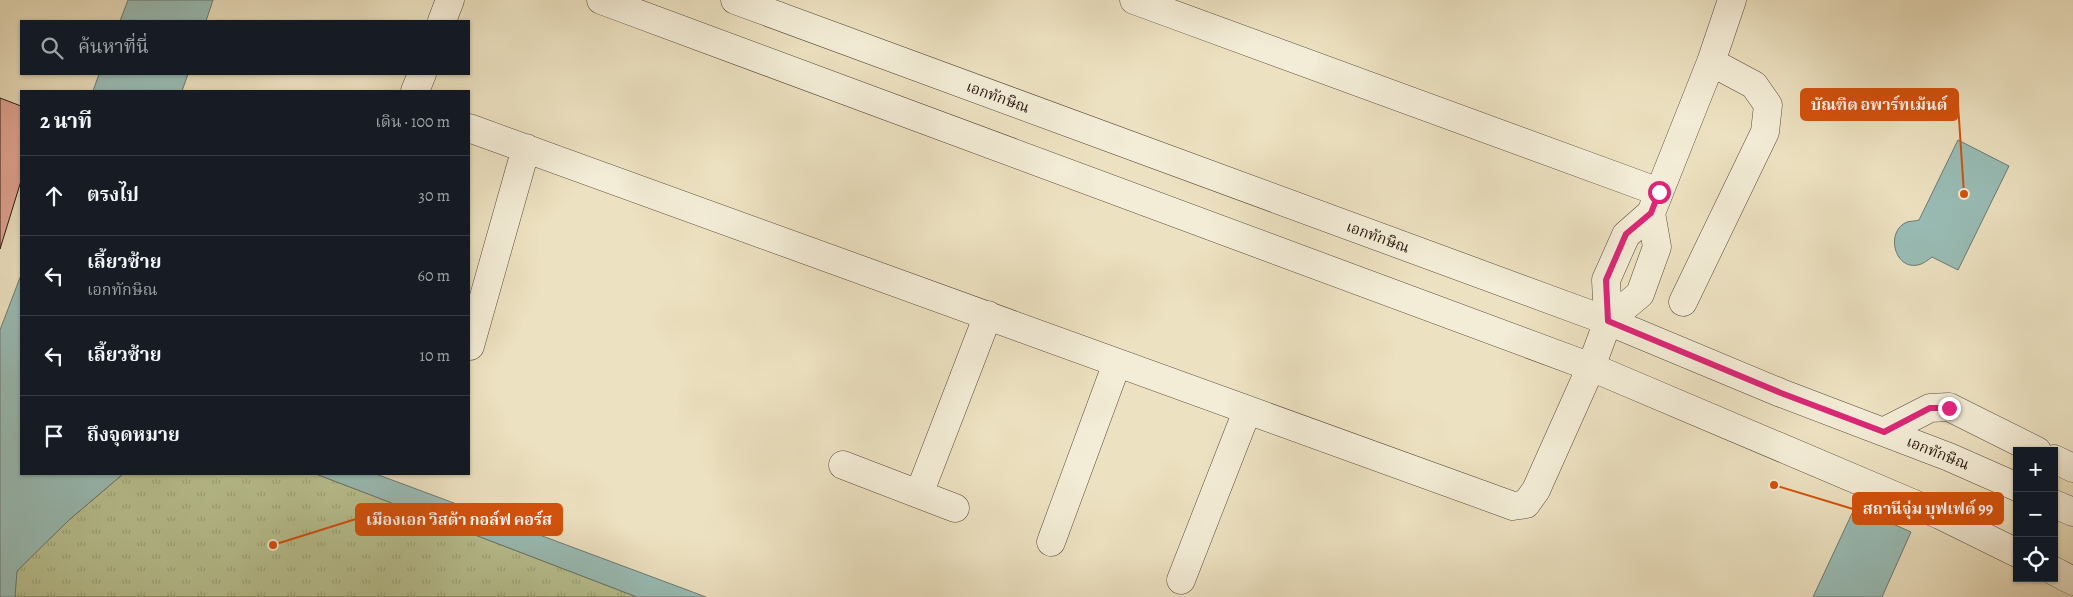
<!DOCTYPE html>
<html lang="th">
<meta charset="utf-8">
<style>
:root{--surface:#171b24;--page:#242831;--text:#f1f3f6;--muted:#9ea1a6;--line:#363941}
body{margin:0;font-family:Alegreya,"Noto Serif Thai",serif;background:var(--page);color:var(--text)}
.controls{position:absolute;right:15px;bottom:15px;display:grid;overflow:hidden;border-radius:0px;box-shadow:0 1px 4px #0004}
.controls button{width:45px;height:45px;display:grid;place-items:center;padding:0;border:0;border-bottom:1px solid var(--line);background:var(--surface);color:var(--text);font:25px sans-serif}
.stop{position:absolute;width:15px;height:15px;margin:-11px;border:4px solid #db2777;border-radius:50%;background:#fff}
.stop.end{background:#db2777;border-color:#fff;box-shadow:0 1px 5px #0008}
.list{margin:0;padding:0;list-style:none}
h2{display:flex;justify-content:space-between;align-items:center;height:65px;margin:0;padding:0 20px;font-size:21px}
h2 small{font-size:16px;font-weight:400;color:var(--muted)}
.list li{display:grid;grid-template-columns:32px 1fr auto;gap:15px;align-items:center;box-sizing:border-box;height:80px;padding:0 20px;border-top:1px solid var(--line)}
.list b{display:block;font-size:19px;white-space:nowrap}
.list p{margin:0;font-size:16px;white-space:nowrap;color:var(--muted)}
.list em{font-size:16px;font-style:normal;color:var(--muted)}
.icon{flex:none;width:28px;height:28px;fill:none;stroke:currentColor;stroke-width:2;stroke-linecap:round;stroke-linejoin:round}
.map{position:relative;flex:none;width:2073px;height:597px;overflow:hidden}
.search{position:absolute;background:var(--surface);box-shadow:0 1px 4px #0004;left:20px;top:20px;width:450px;height:55px;display:flex;align-items:center;gap:12px;box-sizing:border-box;padding:0 18px;border-radius:0px;color:var(--muted);font-size:19px}
.panel{position:absolute;background:var(--surface);box-shadow:0 1px 4px #0004;left:20px;top:90px;width:450px;height:385px;border-radius:0px}
.map>svg:first-child{display:block}
.grass{fill:url(#grass-tufts);stroke:#706c50}
.water{fill:#99bdb6;stroke:#6c7a73}
.building{fill:#e1a493;stroke:#28160e}
.lines{fill:none;stroke-linecap:round;stroke-linejoin:round}
.minor-casing{stroke:#59493a;stroke-width:29}
.minor{stroke:#f3ecd6;stroke-width:28}
.route{stroke:#db2777;stroke-width:6}
.labels{text-anchor:middle;dominant-baseline:central;stroke-width:4.5;stroke-linejoin:round;paint-order:stroke}
.street-label{font-size:15px;fill:#28160e;stroke:#f3ecd6}
.leader{fill:none;stroke:#d5520c;stroke-width:2}
.callout-dot{fill:#d5520c;stroke:#f3ecd6;stroke-width:2}
.callout{fill:#d5520c;stroke:#d5520c;stroke-width:2}
.callout-label{font-size:16px;text-anchor:middle;font-weight:bold;fill:#fff}
</style>
<div class="map">
<svg width="2073" height="597" viewBox="0 0 2073 597">
<defs>
<pattern id="grass-tufts" width="24" height="20" patternUnits="userSpaceOnUse" patternTransform="scale(1.25)"><rect width="24" height="20" fill="#b9c291"/><path d="M3 7l-1-3M5 7V3M7 7l1-3M15 17l-1-3M17 17v-4M19 17l1-3" fill="none" stroke="#9fa67c"/></pattern>
</defs>
<rect width="100%" height="100%" fill="#ece1c0"/>
<filter id="stains"><feTurbulence type="fractalNoise" baseFrequency=".004" numOctaves="4"/><feColorMatrix values="0 0 0 0 .2 0 0 0 0 .09 0 0 0 0 .02 0 0 0 .5 -.17"/></filter>
<radialGradient id="worn" r=".72"><stop offset=".6" stop-color="#630" stop-opacity="0"/><stop offset="1" stop-color="#630" stop-opacity=".3"/></radialGradient>
<path class="grass" d="M123 474H316L637 597H15L16 571 69 520Z"/>
<path class="water" d="M128 0H213L206 21H120Z
M99 74H188L182 91H93Z
M1958 140 2009 166 1958 270 1932 257C1928 260 1923 264 1918 265 1894 270 1885 231 1907 222 1911 221 1916 221 1919 220Z
M21 275V474H123L69 520 17 571 15 597H0V330Z
M316 474H376L706 597H637Z
M1855 507 1911 532 1882 597H1813Z"/>
<path class="building" d="M0 98 21 106V181L0 249Z"/>
<g class="lines">
<g class="minor-casing">
<path id="minor" d="M601 0 1591 367 1940 515 2017 553
M735 0 1608 321 1781 393 1949 457 2017 487
M1134 0 1659 192
M442 21 450 0
M415 91 422 74
M469 128 1513 506 1526 504 1536 490 1591 367 1608 321 1606 280 1626 235 1651 213
M1683 302 1765 132 1768 105 1754 85 1711 62
M1608 321 1640 294 1657 247 1651 213 1711 62 1732 0
M470 346 526 148
M1883 432 1930 408 1949 407 2037 451
M2054 459 2073 468
M843 465 955 508
M919 494 988 315
M2054 504 2073 512
M1051 542 1117 363
M2054 571 2073 581
M1181 580 1247 411"/>
</g>
<use href="#minor" class="minor"/>
</g>
<g class="lines">
<path class="route" d="M1659 192 1651 213 1626 234 1606 280 1608 321 1781 393 1884 432 1930 408H1949"/>
</g>
<g class="labels">
<g class="street-label">
<text transform="translate(998 97) rotate(20)">เอกทักษิณ</text>
<text transform="translate(1378 237) rotate(20)">เอกทักษิณ</text>
<text transform="translate(1938 453) rotate(22)">เอกทักษิณ</text>
</g>
</g>
<path class="leader" d="M1964 194L1958 104M1774 485L1853 509M273 545L356 519"/>
<g class="callout-dot">
<circle cx="1964" cy="194" r="5"/>
<circle cx="1774" cy="485" r="5"/>
<circle cx="273" cy="545" r="5"/>
</g>
<g class="callout">
<rect x="1801" y="89" width="157" height="31" rx="5"/>
<rect x="1853" y="493" width="150" height="31" rx="5"/>
<rect x="356" y="504" width="206" height="31" rx="5"/>
</g>
<g class="callout-label">
<text x="1879" y="110">บัณฑิต อพาร์ทเม้นต์</text>
<text x="1928" y="514">สถานีจุ่ม บุฟเฟต์ 99</text>
<text x="459" y="525">เมืองเอก วิสต้า กอล์ฟ คอร์ส</text>
</g>
<rect width="100%" height="100%" filter="url(#stains)"/>
<rect width="100%" height="100%" fill="url(#worn)"/>
</svg>
<div class="controls">
<button>+</button>
<button>−</button>
<button><svg class="icon" aria-label="locate" viewBox="0 0 24 24"><circle cx="12" cy="12" r="6"/><path d="M12 2v4M12 18v4M2 12h4M18 12h4"/></svg></button>
</div>
<div class="stop" style="left:1659px;top:192px"></div>
<div class="stop end" style="left:1949px;top:408px"></div>
<div class="search"><svg class="icon" aria-label="search" viewBox="0 0 24 24"><circle cx="10" cy="10" r="6"/><path d="M15 15l6 6"/></svg>ค้นหาที่นี่</div>
<section class="panel">
<h2>2 นาที<small>เดิน · 100 m</small></h2>
<ul class="list">
<li><svg class="icon" aria-label="ahead" viewBox="0 0 24 24"><path d="M12 20V5M6 11l6-6 6 6"/></svg><div><b>ตรงไป</b></div><em>30 m</em></li>
<li><svg class="icon" aria-label="left" viewBox="0 0 24 24"><path d="M17 20v-9H6M10 6l-5 5 5 5"/></svg><div><b>เลี้ยวซ้าย</b><p>เอกทักษิณ</p></div><em>60 m</em></li>
<li><svg class="icon" aria-label="left" viewBox="0 0 24 24"><path d="M17 20v-9H6M10 6l-5 5 5 5"/></svg><div><b>เลี้ยวซ้าย</b></div><em>10 m</em></li>
<li><svg class="icon" aria-label="arrive" viewBox="0 0 24 24"><path d="M6 21V4h12l-3 4 3 4H6"/></svg><div><b>ถึงจุดหมาย</b></div></li>
</ul>
</section>
</div>
